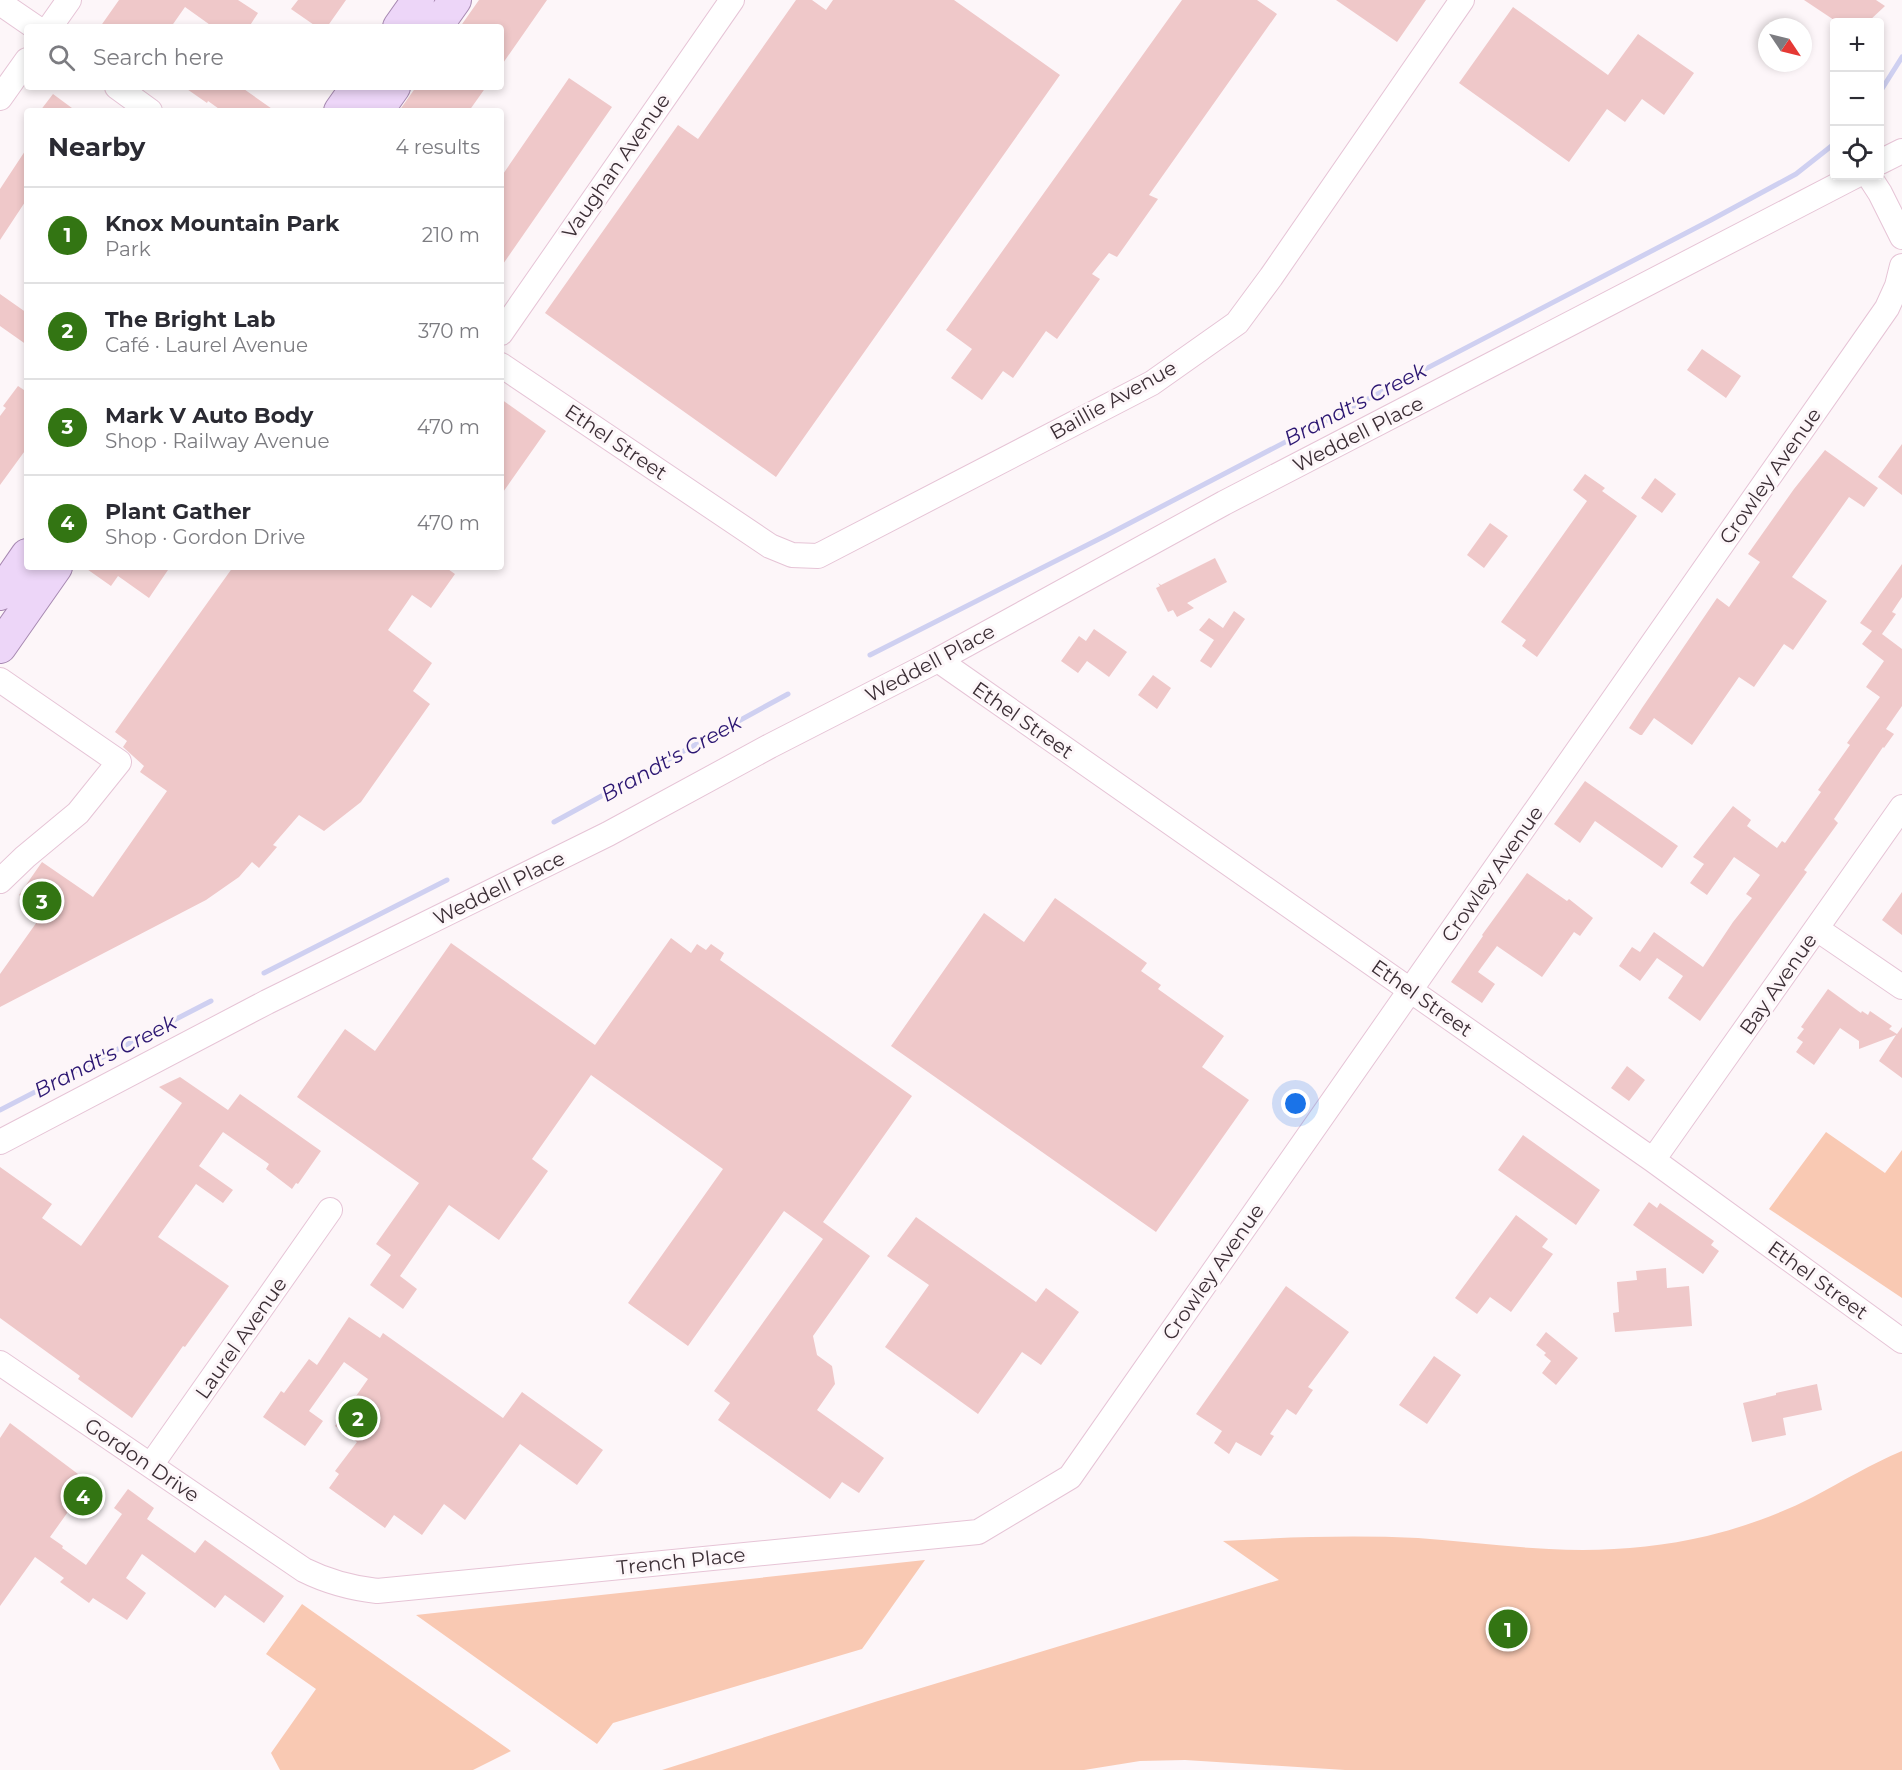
<!DOCTYPE html>
<meta charset="utf-8">
<style>
:root{--surface:#fff;--page:#f2f2f3;--text:#2b2b33;--muted:#7c7c81;--line:#e1e1e2;--accent:#337513}
body{margin:0;font-family:Montserrat,sans-serif;background:var(--page);color:var(--text)}
.controls{position:absolute;right:18px;top:18px;display:grid;overflow:hidden;border-radius:6px;box-shadow:0 3px 9px #0003}
.controls button{width:54px;height:54px;display:grid;place-items:center;padding:0;border:0;border-bottom:2px solid var(--line);background:var(--surface);color:var(--text);font:30px sans-serif}
.compass{position:absolute;left:1758px;top:18px;width:54px;height:54px;border-radius:50%;background:var(--surface);box-shadow:0 3px 9px #0003;rotate:125deg}
.you{position:absolute;left:1296px;top:1104px;width:21px;height:21px;margin:-15px;border:4px solid #fff;border-radius:50%;background:#1a73e8;box-shadow:0 0 0 9px #1a73e833}
.badge{display:grid;place-items:center;width:39px;height:39px;border-radius:50%;background:var(--accent);color:#fff;font-size:20px;font-weight:700}
.pin{position:absolute;translate:-50% -50%;border:3px solid #fff;box-shadow:0 2px 6px #0006}
.list{margin:0;padding:0;list-style:none}
h2{display:flex;justify-content:space-between;align-items:center;height:78px;margin:0;padding:0 24px;font-size:26px}
h2 small{font-size:20px;font-weight:400;color:var(--muted)}
.list li{display:grid;grid-template-columns:39px 1fr auto;gap:18px;align-items:center;box-sizing:border-box;height:96px;padding:0 24px;border-top:2px solid var(--line)}
.list b{display:block;font-size:22px;white-space:nowrap}
.list p{margin:0;font-size:20px;white-space:nowrap;color:var(--muted)}
.list em{font-size:20px;font-style:normal;color:var(--muted)}
.icon{flex:none;width:33px;height:33px;fill:none;stroke:currentColor;stroke-width:2;stroke-linecap:round;stroke-linejoin:round}
.map{position:relative;flex:none;width:1902px;height:1770px;overflow:hidden}
.search{position:absolute;background:var(--surface);box-shadow:0 3px 9px #0003;left:24px;top:24px;width:480px;height:66px;display:flex;align-items:center;gap:15px;box-sizing:border-box;padding:0 21px;border-radius:6px;color:var(--muted);font-size:22px}
.panel{position:absolute;background:var(--surface);box-shadow:0 3px 9px #0003;left:24px;top:108px;width:480px;height:462px;border-radius:6px}
.map>svg:first-child{display:block}
.green{fill:#f9c9b3}
.lines{fill:none;stroke-linecap:round;stroke-linejoin:round}
.stream{stroke:#cfd0f1;stroke-width:5}
.building{fill:#efc8c9}
.minor-casing{stroke:#e6c4d6;stroke-width:26}
.major-casing{stroke:#a789b1;stroke-width:34}
.minor{stroke:#fff;stroke-width:24}
.major{stroke:#edd6f8;stroke-width:32}
.labels{text-anchor:middle;dominant-baseline:central;stroke-width:6;stroke-linejoin:round;paint-order:stroke}
.street-label{font-size:20px;fill:#3b2e35;stroke:#fdf6f9}
.water-label{font-size:21px;font-style:italic;fill:#2b1672;stroke:#fdf6f9}
</style>
<div class="map">
<svg width="1902" height="1770" viewBox="0 0 1902 1770">
<rect width="100%" height="100%" fill="#fdf6f9"/>
<path class="green" d="M1826 1132 1885 1173 1902 1150V1298L1769 1209Z
M1902 1451V1770H1345L1185 1760 1140 1761 1084 1770H662L878 1701 1279 1580 1223 1541C1288 1537 1353 1535 1418 1538 1462 1541 1506 1547 1549 1549 1602 1552 1656 1548 1707 1536 1744 1527 1780 1514 1813 1497 1843 1481 1871 1464 1902 1451Z
M925 1560 862 1649 613 1723 597 1744 416 1615Z
M302 1604 511 1751 473 1770H280L271 1753 316 1689 266 1654Z"/>
<g class="lines">
<path class="stream" d="M1880 92 1902 57
M870 655 1105 536 1711 220 1796 174 1834 144
M554 822 788 694
M264 973 447 880
M0 1110 211 1001"/>
</g>
<path class="building" d="M119 0H238L258 13 249 27H213L185 7 171 27H100Z
M298 0H346L327 27H317L291 9Z
M479 0H547L501 66V27H460Z
M796 0H812L826 10 833 0H954L1060 75 776 477 545 313 678 125 698 139Z
M1182 0H1257L1277 14 1149 195 1158 199 1117 257 1109 253 1092 274 1100 279 1057 339 1046 331 1013 378 1003 371 982 400 951 378 972 349 946 330Z
M1336 0H1426L1397 42Z
M1804 0H1876L1885 6 1868 22H1837Z
M1513 7 1608 75 1638 34 1694 73 1664 115 1642 99 1625 122 1607 109 1569 162 1459 83Z
M569 78 612 107 501 267V177Z
M184 87H241L275 111H222L208 101 207 103Z
M416 87H486L469 111H399Z
M53 94 76 111H40Z
M27 148V199L0 240V189Z
M0 294 27 313V345L0 326Z
M1702 349 1741 376 1726 398 1687 370Z
M18 386 27 392V448L0 485V416L6 408 3 406Z
M501 399 546 431 501 495Z
M1902 444V495L1878 477Z
M1825 450 1878 488 1864 507 1849 497 1792 577 1827 601 1793 650 1784 644 1754 687 1739 677 1692 745 1654 718 1642 735H1640L1629 728 1642 708 1717 598 1729 607 1760 562 1748 554 1794 489Z
M1585 474 1605 488 1602 491 1637 516 1537 657 1522 646 1526 640 1501 622 1587 501 1573 490Z
M1655 478 1676 494 1662 513 1641 498Z
M1490 523 1508 536 1484 568 1467 555Z
M1215 558 1227 582 1187 603 1194 608 1177 617 1173 610 1168 612 1156 588 1160 586 1158 583 1161 585Z
M1902 564V597L1892 612 1896 614 1882 634 1902 649V706L1886 729 1894 734 1884 748 1883 747 1834 819 1838 823 1804 870 1807 872 1700 1021 1668 998 1683 976 1657 958 1640 981 1619 966 1632 947 1640 952 1654 932 1703 967 1733 922 1752 898 1746 894 1760 875 1734 857 1707 895 1690 883 1704 864 1693 857 1733 806 1751 820 1747 826 1777 848 1782 841 1785 843 1821 792 1818 790 1850 745 1847 743 1880 697 1866 687 1884 661 1862 644 1872 631 1860 623Z
M84 567H170L149 598 118 576 111 586Z
M233 567H445L455 574 431 608 412 595 388 630 432 663 413 691 430 704 361 802 324 831 299 815 273 845 277 847 259 868 252 862 239 877 206 900 0 1007V974L44 912 19 895 42 862 93 897 167 791 140 772 144 766 123 747 127 741 115 732Z
M1234 611 1245 619 1211 668 1200 661 1214 640 1199 630 1209 618 1223 628Z
M1094 629 1127 652 1109 677 1087 661 1078 673 1061 661 1079 636 1086 641Z
M1153 675 1171 688 1157 709 1138 695Z
M1585 781 1678 846 1662 868 1595 821 1580 843 1554 824Z
M1527 873 1567 901 1569 899 1593 918 1580 936 1574 932 1542 977 1497 946 1478 972 1495 984 1482 1003 1451 982 1483 936 1482 935Z
M1902 892V935L1882 920Z
M1055 898 1147 963 1141 971 1161 985 1158 989 1224 1036 1202 1067 1249 1100 1156 1232 891 1046 984 913 1024 942Z
M671 938 691 953 697 944 706 950 711 944 724 953 720 960 912 1096 823 1222 870 1256 813 1336 817 1355 832 1366 835 1384 817 1410 884 1458 859 1493 842 1482 830 1499 718 1420 730 1403 714 1391 823 1239 784 1211 688 1346 628 1303 723 1169 591 1075 532 1159 548 1171 499 1240 449 1205 400 1276 417 1289 403 1309 370 1285 391 1255 376 1244 419 1183 297 1097 345 1029 375 1051 451 943 595 1045Z
M1828 989 1861 1013 1862 1011 1868 1015 1870 1011 1892 1026 1889 1029 1897 1034 1902 1027V1078L1879 1061 1896 1035 1859 1049V1041L1840 1028 1814 1065 1796 1052 1803 1042 1797 1038 1804 1029 1801 1027Z
M1627 1066 1645 1080 1629 1101 1611 1088Z
M180 1077 228 1110 240 1094 321 1151 298 1184 296 1183 292 1189 266 1169 269 1164 223 1132 199 1166 233 1190 223 1203 196 1184 158 1237 229 1286 185 1347 183 1346 132 1418 78 1379 80 1376 0 1318V1167L52 1204 42 1218 81 1246 182 1103 159 1087Z
M1523 1135 1600 1190 1576 1225 1498 1170Z
M1649 1202 1657 1208 1660 1203 1714 1241 1711 1245 1719 1251 1703 1274 1633 1225Z
M1516 1215 1548 1239 1542 1247 1553 1254 1511 1312 1490 1297 1477 1314 1455 1298Z
M916 1217 1036 1302 1046 1288 1079 1312 1041 1365 1022 1352 978 1414 885 1347 929 1285 887 1256Z
M1666 1268 1667 1288 1689 1286 1692 1326 1615 1332 1613 1313 1619 1312 1617 1282 1637 1280 1636 1271Z
M1286 1286 1349 1332 1308 1387 1313 1390 1296 1415 1287 1409 1270 1434 1274 1436 1261 1456 1236 1442 1229 1454 1214 1443 1222 1431 1196 1414Z
M349 1317 380 1338 383 1333 503 1418 522 1392 603 1450 577 1485 520 1444 465 1520 444 1504 422 1535 394 1515 385 1528 329 1488 339 1474 335 1471 357 1442 335 1426 368 1379 344 1362 309 1411 323 1421 305 1446 263 1417 281 1391 284 1393 309 1359 317 1365Z
M1546 1332 1578 1358 1556 1385 1542 1373 1551 1361 1544 1355 1546 1353 1536 1345Z
M1434 1356 1461 1375 1427 1424 1399 1405Z
M1817 1384 1822 1410 1783 1418 1786 1435 1752 1442 1743 1403 1776 1395V1393Z
M10 1423 102 1492 83 1518 70 1509 50 1537 63 1546 62 1548 86 1565 122 1514 114 1508 128 1489 154 1508 147 1519 195 1553 205 1540 284 1596 264 1623 225 1595 215 1608 142 1554 126 1578 146 1593 127 1620 93 1598 89 1603 60 1582 64 1578 35 1557 0 1606V1438Z"/>
<g class="lines">
<g class="minor-casing">
<path id="minor" d="M0 3 35 27
M50 27 69 0
M117 87 150 111
M0 98 27 60
M1880 162 1902 151
M1869 176 1880 193 1902 237
M501 333 732 0
M501 365 770 546 792 555 818 556 1152 383 1237 323 1271 277 1462 0
M938 660 1653 1160 1902 1341
M0 680 119 762 78 813 25 857 0 881
M1817 929 1902 987
M0 1142 267 1002 608 834 770 746 938 660 1224 503 1855 176
M1653 1160 1902 807
M0 1363 304 1570C328 1582 351 1588 377 1591L978 1532 1070 1477 1887 308 1897 286 1902 266
M151 1465 330 1210"/>
</g>
<g class="major-casing">
<path id="major" d="M399 27 418 0
M436 27 455 0
M340 111 357 87
M377 111 394 87
M0 594 27 555
M0 647 56 567"/>
</g>
<use href="#minor" class="minor"/>
<use href="#major" class="major"/>
</g>
<g class="labels">
<g class="street-label">
<text transform="translate(616 166) rotate(-55)">Vaughan Avenue</text>
<text transform="translate(1113 400) rotate(-29)">Baillie Avenue</text>
<text transform="translate(1358 434) rotate(-27)">Weddell Place</text>
<text transform="translate(616 442) rotate(34)">Ethel Street</text>
<text transform="translate(1770 476) rotate(-55)">Crowley Avenue</text>
<text transform="translate(930 663) rotate(-28)">Weddell Place</text>
<text transform="translate(1023 720) rotate(35)">Ethel Street</text>
<text transform="translate(1492 874) rotate(-55)">Crowley Avenue</text>
<text transform="translate(499 888) rotate(-26)">Weddell Place</text>
<text transform="translate(1778 984) rotate(-55)">Bay Avenue</text>
<text transform="translate(1422 998) rotate(35)">Ethel Street</text>
<text transform="translate(1213 1272) rotate(-55)">Crowley Avenue</text>
<text transform="translate(1818 1280) rotate(36)">Ethel Street</text>
<text transform="translate(241 1338) rotate(-55)">Laurel Avenue</text>
<text transform="translate(142 1460) rotate(34)">Gordon Drive</text>
<text transform="translate(681 1561) rotate(-6)">Trench Place</text>
</g>
<g class="water-label">
<text transform="translate(1355 404) rotate(-27)">Brandt's Creek</text>
<text transform="translate(671 758) rotate(-29)">Brandt's Creek</text>
<text transform="translate(105 1056) rotate(-27)">Brandt's Creek</text>
</g>
</g>
</svg>
<div class="controls">
<button>+</button>
<button>−</button>
<button><svg class="icon" aria-label="locate" viewBox="0 0 24 24"><circle cx="12" cy="12" r="6"/><path d="M12 2v4M12 18v4M2 12h4M18 12h4"/></svg></button>
</div>
<svg class="compass" viewBox="-18 -18 36 36"><path d="M0-13l5 13h-10z" fill="#e53935"/><path d="M0 13l5-13h-10z" fill="#7c7c81"/></svg>
<div class="you"></div>
<div class="pin badge" style="left:1508px;top:1629px">1</div>
<div class="pin badge" style="left:358px;top:1418px">2</div>
<div class="pin badge" style="left:42px;top:901px">3</div>
<div class="pin badge" style="left:83px;top:1496px">4</div>
<div class="search"><svg class="icon" aria-label="search" viewBox="0 0 24 24"><circle cx="10" cy="10" r="6"/><path d="M15 15l6 6"/></svg>Search here</div>
<section class="panel">
<h2>Nearby<small>4 results</small></h2>
<ul class="list">
<li><span class="badge">1</span><div><b>Knox Mountain Park</b><p>Park</p></div><em>210 m</em></li>
<li><span class="badge">2</span><div><b>The Bright Lab</b><p>Café · Laurel Avenue</p></div><em>370 m</em></li>
<li><span class="badge">3</span><div><b>Mark V Auto Body</b><p>Shop · Railway Avenue</p></div><em>470 m</em></li>
<li><span class="badge">4</span><div><b>Plant Gather</b><p>Shop · Gordon Drive</p></div><em>470 m</em></li>
</ul>
</section>
</div>
